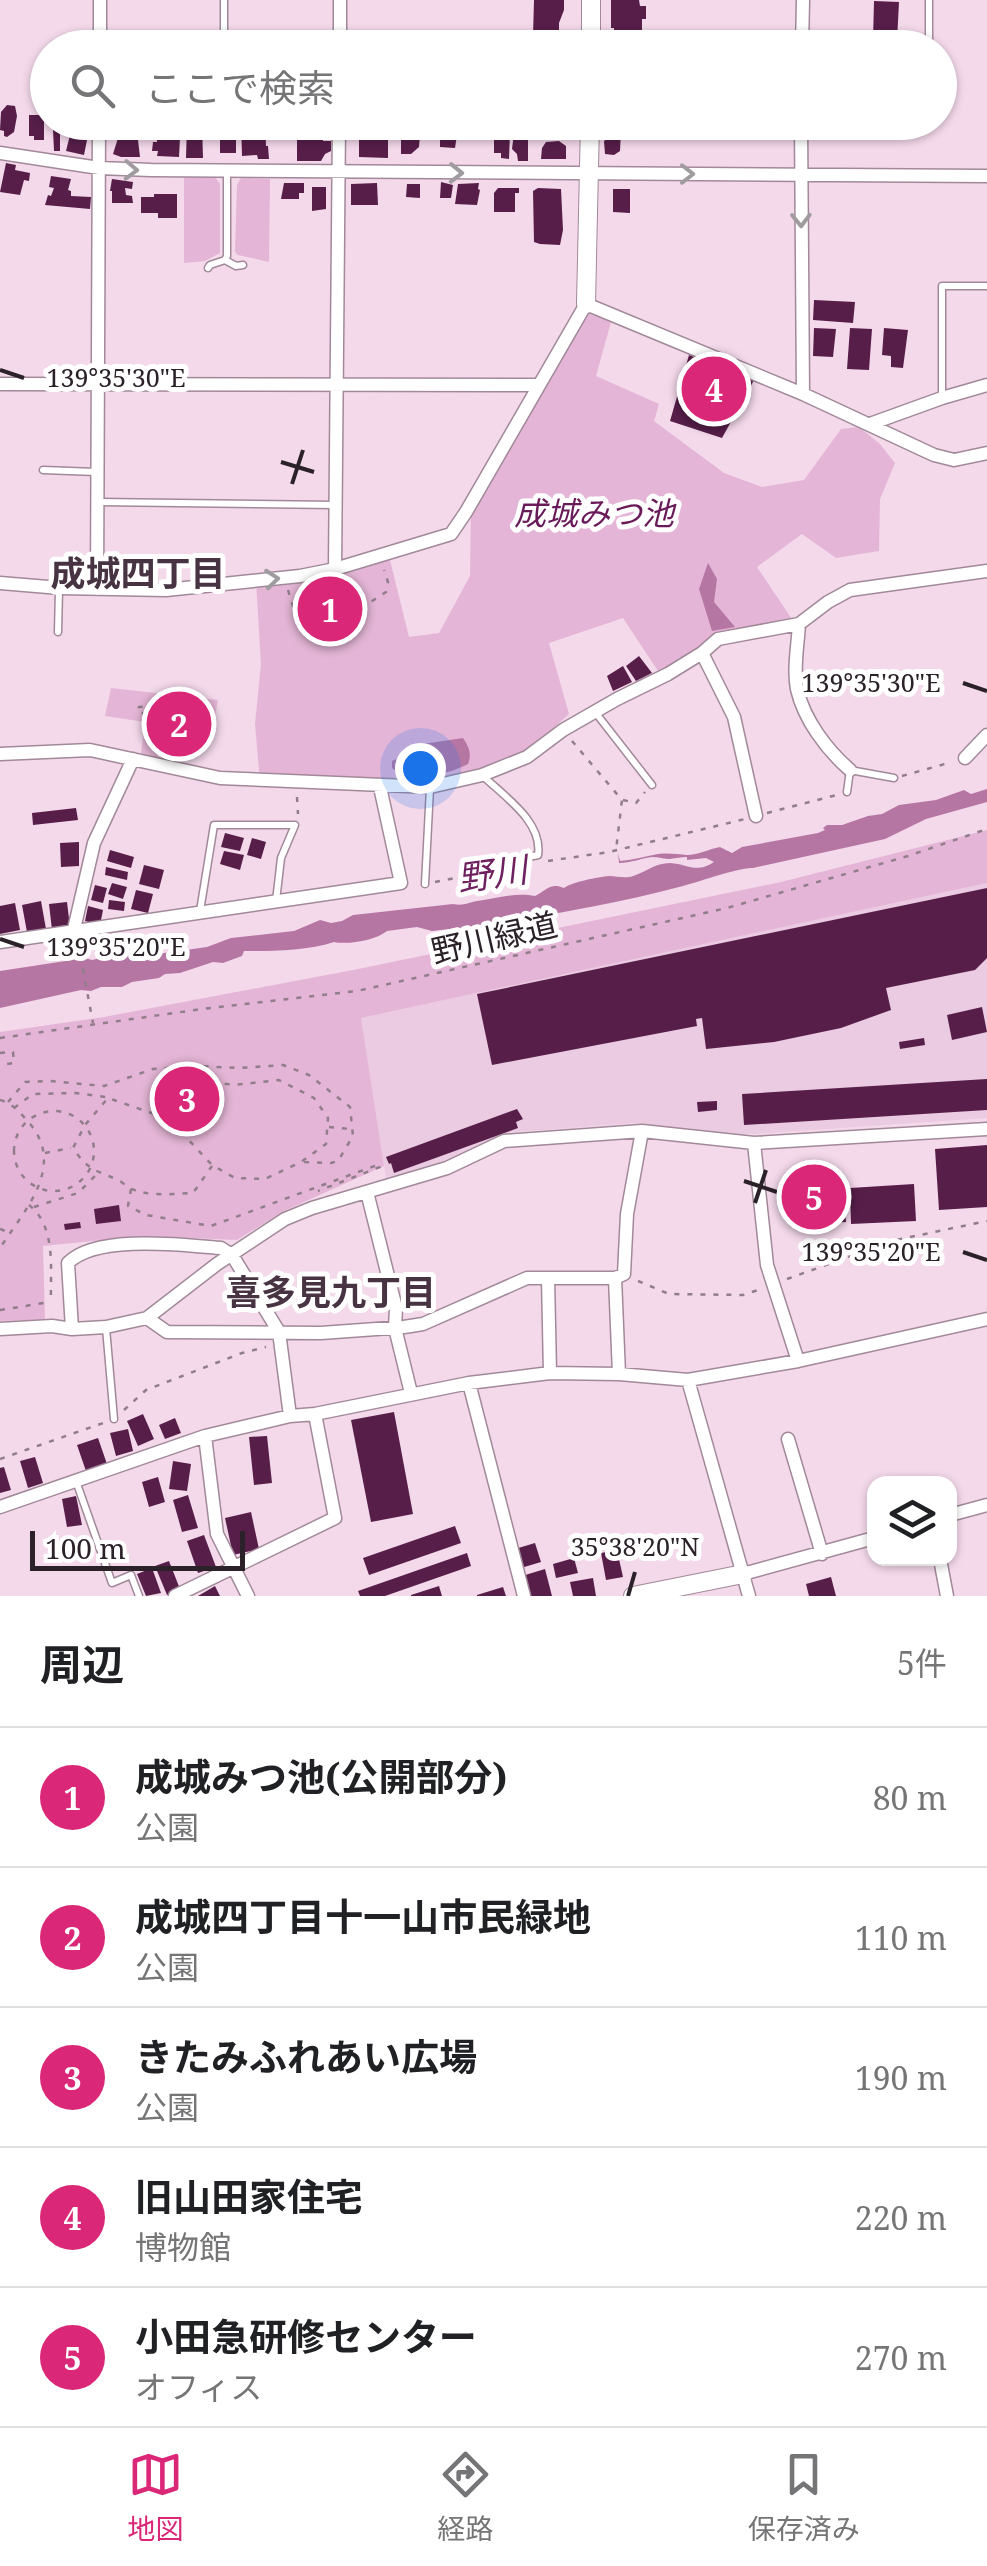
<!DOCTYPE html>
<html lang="ja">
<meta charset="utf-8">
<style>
:root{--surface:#fff;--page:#f6f6f6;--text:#202124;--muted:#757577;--line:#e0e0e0;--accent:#db2777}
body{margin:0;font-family:"Noto Serif","Noto Sans JP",serif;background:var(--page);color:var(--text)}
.controls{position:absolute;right:30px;bottom:30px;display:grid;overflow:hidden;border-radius:20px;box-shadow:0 2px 8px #0004}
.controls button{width:90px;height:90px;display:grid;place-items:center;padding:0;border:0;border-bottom:2px solid var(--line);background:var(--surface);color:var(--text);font:50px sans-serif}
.scale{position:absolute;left:30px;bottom:25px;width:215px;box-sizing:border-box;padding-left:10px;border:5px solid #2b2128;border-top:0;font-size:28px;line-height:35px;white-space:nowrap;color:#2b2128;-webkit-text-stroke:8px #fff;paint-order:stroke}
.you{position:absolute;left:420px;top:768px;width:35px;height:35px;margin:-25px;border:8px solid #fff;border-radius:50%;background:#1a73e8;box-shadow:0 0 0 15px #1a73e833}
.badge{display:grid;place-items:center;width:65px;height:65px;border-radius:50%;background:var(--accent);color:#fff;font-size:32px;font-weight:700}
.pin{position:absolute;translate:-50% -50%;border:5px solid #fff;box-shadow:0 2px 10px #0006}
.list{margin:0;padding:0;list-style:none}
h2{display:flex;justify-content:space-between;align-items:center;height:130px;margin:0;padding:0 40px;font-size:42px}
h2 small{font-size:32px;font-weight:400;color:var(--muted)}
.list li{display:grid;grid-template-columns:65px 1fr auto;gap:30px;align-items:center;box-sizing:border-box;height:140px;padding:0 40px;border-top:2px solid var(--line)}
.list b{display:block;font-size:38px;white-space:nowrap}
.list p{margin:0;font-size:32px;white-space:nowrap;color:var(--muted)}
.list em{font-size:32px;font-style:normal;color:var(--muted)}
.icon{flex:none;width:55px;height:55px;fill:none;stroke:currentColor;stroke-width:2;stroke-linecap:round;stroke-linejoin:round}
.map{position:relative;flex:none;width:987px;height:1596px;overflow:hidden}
.search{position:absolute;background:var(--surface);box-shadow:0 2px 8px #0004;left:30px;right:30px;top:30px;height:110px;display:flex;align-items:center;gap:25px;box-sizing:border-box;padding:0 35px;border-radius:55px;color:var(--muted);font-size:38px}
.sheet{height:830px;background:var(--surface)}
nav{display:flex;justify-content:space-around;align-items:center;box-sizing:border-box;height:140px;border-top:2px solid var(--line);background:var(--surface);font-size:28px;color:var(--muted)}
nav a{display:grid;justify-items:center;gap:5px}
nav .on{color:var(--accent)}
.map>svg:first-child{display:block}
.built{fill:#ebcbe1}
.green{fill:#e4b5d6}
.water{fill:#b676a4}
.building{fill:#571e4a}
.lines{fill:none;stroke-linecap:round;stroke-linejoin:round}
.lane-casing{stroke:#a18999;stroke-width:9}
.street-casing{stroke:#a18999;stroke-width:15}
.secondary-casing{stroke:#a18999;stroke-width:20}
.path{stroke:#917e8b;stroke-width:2.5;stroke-dasharray:5 8;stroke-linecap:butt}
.lane{stroke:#fff;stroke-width:6}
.street{stroke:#fff;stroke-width:12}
.secondary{stroke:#fff;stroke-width:18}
.oneway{stroke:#a09b9e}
.ticks{fill:none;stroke:#2b2128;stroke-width:4}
.labels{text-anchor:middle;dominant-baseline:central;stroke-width:10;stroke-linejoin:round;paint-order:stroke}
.park-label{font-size:32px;font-style:italic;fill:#691b59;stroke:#fff}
.street-label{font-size:32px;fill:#2b2128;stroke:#fff}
.neighbourhood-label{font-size:35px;font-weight:bold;fill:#483342;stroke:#fff}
.water-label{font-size:35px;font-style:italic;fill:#6e215e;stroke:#fff}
.ticks-label{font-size:25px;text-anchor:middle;fill:#2b2128;stroke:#fff;stroke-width:10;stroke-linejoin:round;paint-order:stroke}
</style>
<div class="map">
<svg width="987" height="1596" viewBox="0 0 987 1596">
<rect width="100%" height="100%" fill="#f4d9eb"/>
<path class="built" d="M987 883V1118L755 1134H729L634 1123 504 1133 444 1161 386 1179 361 1018Z"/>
<path class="green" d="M184 177H215L220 184V253L205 261 184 263Z
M241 178 270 179 269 262 238 255 235 252 237 185Z
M587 313 611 322 596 376 659 404 654 421 724 473 762 487 804 480 841 429 859 427 880 444 895 463 880 499 879 551 836 558 802 534 757 567 792 619 716 635 683 658 658 671 623 618 549 643 569 714 517 761 433 790 260 782 255 724 261 664 256 581 388 552 409 637 439 633 470 576 471 503Z
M111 688 218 700 212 732 165 727 157 760 141 754 145 722 105 716Z
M987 830V883L361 1018 384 1166 284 1211 237 1240 144 1236 43 1246 45 1320 0 1321V1032L104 1017 353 970 781 882Z"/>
<path class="water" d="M708 563 717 579 714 602 735 627 712 631 699 589Z
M463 738C469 747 472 754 468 764 446 775 412 784 392 768V761L417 750 423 744Z
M987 789V802L926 819 885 839 753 868C739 867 696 883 679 887 624 902 567 911 511 922L508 920 495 924 432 931 417 927 387 931C376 940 349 945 334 942 307 951 270 951 244 951L242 956 223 963 213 962 180 973 165 974 159 978 132 982 122 987H101L91 991 81 990 0 1008V971L85 958 92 960 110 956 157 954 207 947 231 938 294 931 320 920 331 923 342 921 353 915 453 904C463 906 467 903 477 901 496 898 517 892 535 896 546 890 551 882 564 888 572 882 598 877 609 876 617 876 625 879 633 876 646 872 655 863 670 863 688 864 696 874 714 862L706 858 687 860V857C681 857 676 858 670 859 664 859 658 857 653 857 642 858 631 863 619 863L618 853 620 861C632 860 642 857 653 855 665 852 676 854 687 855 698 855 709 849 720 847L732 853 742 847 818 833 825 830 823 828 827 825H842L868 816 882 814 899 805 936 800 964 790 971 794Z"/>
<path class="building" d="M534 0H564V10L559 23V36H533Z
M611 0H639L640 6H646V19H642V37H614V28H611Z
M874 1 899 2 897 41H873Z
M7 105 15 106 17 116 14 132 7 137 4 136V131L0 130 1 112Z
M29 115H44V140H34V136H29Z
M220 122 232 123 233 135 236 136V153H220Z
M241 122 265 123 266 146H268L269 159H258L257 155 242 156Z
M404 122H421L419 147 411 154H401V129L404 128Z
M440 122H459L455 148 440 147Z
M542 122H562V129H566V139H542Z
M187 123H202L203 158H186Z
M520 129 528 131V161H518L517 154 512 149 514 133H519Z
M53 130H60V151H54Z
M621 130 620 151 614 155 605 154 604 141 609 137 611 131Z
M71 131 88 135 84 155 66 151Z
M494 133H510L509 159 501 158V153H494Z
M157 137 180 138 179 157 157 156 158 151H152L153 142H157Z
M118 138 138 140 140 157H121L113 154Z
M297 138H323V141H331V151L325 154 321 161H297Z
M359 139 388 140V158L359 157Z
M559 141 566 146V159H541L542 148 546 142Z
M6 163 16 165 15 170 30 173 29 181 24 180 20 195 0 192Z
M51 176 71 179 68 190 71 191V196L91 197 90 209 45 205 48 195 51 196 54 188 49 187Z
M112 179 133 182 132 189 125 188 126 195 132 196 133 203H112V191H110Z
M441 182 453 185 451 198H440Z
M284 183H304V193H299V199H281Z
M377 183 378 205H351V184Z
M479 183 478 189 480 190 477 205 455 204 458 184Z
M407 184H420V198L406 197Z
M312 187H326V209L312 211Z
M498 188H519V193H515V212H494V193Z
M538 188 561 189 563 230 560 245 540 244 534 242 533 191Z
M613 189H630V213L613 212Z
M154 194H177V218H158V213H141V197H154Z
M814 300 855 302 853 323 813 320Z
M814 328 836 329 833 357 813 356Z
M850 328 872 329 869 370 847 369Z
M884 328 908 330 903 368 891 367V356L882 355Z
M689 355 754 380 722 438 670 421Z
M639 656 652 673 636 681 626 666Z
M623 666 632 682 613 691 607 676Z
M76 808 78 820 33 825 32 813Z
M225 833 244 838 240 851 221 847Z
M252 838 266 842 261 859 247 855Z
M79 842V866L61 867 60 843Z
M110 850 134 857 131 868 107 861Z
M224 851 244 855 240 870 220 864Z
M144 865 164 870 159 889 139 884Z
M106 867 128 872 127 880 105 875Z
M112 883 127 887 123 899 108 894Z
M95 885 107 888 103 903 91 900Z
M987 888V958L975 970 886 988 891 1010 841 1028 774 1042 706 1049 702 1018 696 1019 697 1026 492 1065 477 994Z
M136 890 153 894 148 913 131 909Z
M109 900 125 902 124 911 108 909Z
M41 901 46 929 27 932 22 905Z
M67 902 70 927 52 930 49 904Z
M15 903 20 930 0 934V906Z
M88 906 103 910 100 925 85 921Z
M982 1007 987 1032 952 1040 947 1015Z
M924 1038 925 1045 900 1049 899 1042Z
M987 1079V1110L744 1125 742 1094Z
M717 1101V1110L698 1112 697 1102Z
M517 1109 523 1119 516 1122 518 1128 394 1173 391 1163 389 1164 386 1157Z
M987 1145V1207L939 1210 935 1149Z
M833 1169 835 1197H844L846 1222 793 1225 789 1172Z
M914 1184 916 1221 851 1224 850 1188Z
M119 1205 121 1221 96 1224 94 1209Z
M80 1222 81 1228 65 1230 64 1224Z
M394 1412 413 1514 371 1522 351 1420Z
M143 1414 154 1439 138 1446 127 1421Z
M175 1418 181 1433 165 1439 159 1425Z
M128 1429 133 1451 116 1456 110 1433Z
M267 1436 272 1483 254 1485 249 1437Z
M98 1438 108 1467 87 1474 77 1445Z
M35 1457 43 1483 28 1488 20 1461Z
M173 1461 191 1464 187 1491 169 1489Z
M4 1467 11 1490 0 1493V1468Z
M158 1477 165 1502 149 1507 142 1482Z
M188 1495 198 1528 182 1532 173 1500Z
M76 1496 82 1525 67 1527 62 1499Z
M251 1512 259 1549 233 1555 225 1518Z
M455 1526 461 1543 369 1575 363 1558Z
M204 1535 216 1567 198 1573 187 1541Z
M535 1543 541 1562 521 1568 515 1549Z
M617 1550 623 1577 606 1580 601 1553Z
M467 1553 471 1566 385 1596H360L358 1591Z
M574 1558 578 1573 556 1578 553 1564Z
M169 1561 180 1589 167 1595 155 1566Z
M152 1568 161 1593 146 1596 137 1574Z
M545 1569 552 1596H527L522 1576Z
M831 1577 836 1596H809L806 1584Z
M593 1578 596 1596H573L570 1582Z
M215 1586 220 1596H198Z
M439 1586 442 1596H411V1595Z
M503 1587 506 1596H477V1595Z"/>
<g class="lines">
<g class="lane-casing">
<path id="lane" d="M224 48V0
M929 48V0
M225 260 236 266 243 265
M208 268 210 265 225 260 227 256V172
M942 395V286H987
M43 470 96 472
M99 502 335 505
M58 632 59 590
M595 712 652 785
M483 776C505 797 543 822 538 855L510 861 508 867
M847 792 850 770 894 778
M425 884 430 788
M200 911 214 825H295L281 858 276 901
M106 1328 114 1419
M76 1481 112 1583 131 1575 139 1596"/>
</g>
<g class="street-casing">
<path id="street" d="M100 48V0
M340 48V0
M802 48 803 0
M801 122 803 394
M0 153 99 168 151 170 987 176
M0 384 538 385
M870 424 942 398 987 385
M335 569 339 122
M0 583 60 588 166 590 300 576 335 569 451 534 466 512 586 304 803 394 934 455 954 460 987 453
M97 588 99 122
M799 624C798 644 793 669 797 689 804 720 827 750 850 770
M702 653 734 717 756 816
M0 754 90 750 220 778 430 787 482 775 527 757 563 730 617 699 668 674 702 653 718 639 799 624 828 602 850 590 987 571
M965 758 987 735
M74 929 94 843 133 759
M0 942 401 883 380 787
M754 1143 767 1265 798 1361
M367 1192 396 1308 395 1328 411 1393
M548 1278 550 1373
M615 1278 619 1374
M147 1318 167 1332 321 1333 404 1327 423 1324 527 1278H615L624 1274 627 1214 642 1131
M0 1329 52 1326 72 1329 106 1327 147 1318 217 1264 285 1219 312 1208 447 1168 504 1141 642 1131 754 1143 987 1129
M72 1329 68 1263C96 1234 183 1245 221 1248L232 1255 279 1332 290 1416
M688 1380 749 1596
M469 1383 524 1596
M205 1436 217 1534 248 1596
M788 1439 822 1554
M0 1507 205 1436 290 1416 315 1414 469 1383 550 1373 619 1374 688 1380 798 1361 987 1319
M950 1515 987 1505
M940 1559 947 1596
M743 1574 874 1538
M175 1596 335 1518 315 1414"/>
</g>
<g class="secondary-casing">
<path id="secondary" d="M591 48V0
M586 304 590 122
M633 1596 743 1574"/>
</g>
<path class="path" d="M338 585 343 607 369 603 386 592 388 582 384 570
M288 590 296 616C311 624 327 615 342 608
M572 741 622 800 616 850
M153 747 157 726 155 718 137 711 139 707 171 704
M902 776 952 762
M297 797 298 814
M623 800 636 803 645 792
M767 813 837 795
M548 861 609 852 745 819
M435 882 500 869
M78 943 93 1023
M0 1038 202 1009 357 991 727 908 908 856 987 829
M0 1053 13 1052 14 1063 0 1065
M199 1080 234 1085 279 1080 314 1098 328 1118 326 1144 301 1162 265 1179 235 1178 212 1165 169 1119 164 1086Z
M0 1100C13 1103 22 1115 31 1125 65 1168 24 1211 0 1248
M8 1102 25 1082 50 1081 104 1086 153 1069 196 1066 240 1068 283 1065 309 1075 350 1107 353 1136 338 1161 331 1163 301 1162
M14 1108 33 1094 75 1093 106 1097
M14 1151a40 40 0 1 1 80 0a40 40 0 1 1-80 0Z
M166 1118 108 1098 85 1125 73 1148C87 1169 94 1170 116 1179 121 1181 125 1185 130 1188 147 1197 173 1194 193 1193L212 1166
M329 1127 351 1129
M45 1153 71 1148
M131 1189 128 1206 146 1215 211 1226 380 1164V1167L318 1191
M29 1205C57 1227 50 1270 51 1302
M34 1207 78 1193 96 1175
M0 1229 8 1232
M787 1279 896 1240 987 1221
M638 1281 669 1294 743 1295 761 1289
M0 1310 50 1302
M124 1410 146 1390 242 1353 266 1347
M0 1459 106 1422"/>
<use href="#lane" class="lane"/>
<use href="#street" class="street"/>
<use href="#secondary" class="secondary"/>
</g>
<defs><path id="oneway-chevron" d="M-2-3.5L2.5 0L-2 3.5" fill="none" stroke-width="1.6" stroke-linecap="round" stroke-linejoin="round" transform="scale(2.5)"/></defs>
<g class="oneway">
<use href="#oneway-chevron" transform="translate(131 170) rotate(2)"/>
<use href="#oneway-chevron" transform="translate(456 173) rotate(1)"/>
<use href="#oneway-chevron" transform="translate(687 174)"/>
<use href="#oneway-chevron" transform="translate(801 220) rotate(89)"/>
<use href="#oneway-chevron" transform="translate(272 579) rotate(-6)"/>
</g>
<path class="ticks" d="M0 370 24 378M281 462 314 472M292 484 303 450M963 683 987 691M0 939 24 947M744 1181 777 1192M755 1203 766 1170M963 1252 987 1260M628 1596 635 1572"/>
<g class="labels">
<g class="park-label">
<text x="594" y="512">成城みつ池</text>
</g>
<g class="street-label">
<text transform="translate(494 937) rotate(-13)">野川緑道</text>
</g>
<g class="neighbourhood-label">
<text x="138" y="572">成城四丁目</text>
<text x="331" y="1291">喜多見九丁目</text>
</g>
<g class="water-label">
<text transform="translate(492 873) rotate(-8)">野川</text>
</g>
</g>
<g class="ticks-label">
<text x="116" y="387">139°35'30"E</text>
<text x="871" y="692">139°35'30"E</text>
<text x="116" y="956">139°35'20"E</text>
<text x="871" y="1261">139°35'20"E</text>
<text x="635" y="1556">35°38'20"N</text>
</g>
</svg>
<div class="controls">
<button><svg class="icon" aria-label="layers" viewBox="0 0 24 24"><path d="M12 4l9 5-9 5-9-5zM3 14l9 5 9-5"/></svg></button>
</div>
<div class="scale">100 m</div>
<div class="you"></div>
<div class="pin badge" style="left:330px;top:609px">1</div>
<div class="pin badge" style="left:179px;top:724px">2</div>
<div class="pin badge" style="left:187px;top:1099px">3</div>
<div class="pin badge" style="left:714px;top:389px">4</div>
<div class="pin badge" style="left:814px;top:1197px">5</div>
<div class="search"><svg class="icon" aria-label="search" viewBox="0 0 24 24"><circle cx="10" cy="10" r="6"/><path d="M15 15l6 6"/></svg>ここで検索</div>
</div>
<section class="sheet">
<h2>周辺<small>5件</small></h2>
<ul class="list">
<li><span class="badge">1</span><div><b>成城みつ池(公開部分)</b><p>公園</p></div><em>80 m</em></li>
<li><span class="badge">2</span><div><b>成城四丁目十一山市民緑地</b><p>公園</p></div><em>110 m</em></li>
<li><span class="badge">3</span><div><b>きたみふれあい広場</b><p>公園</p></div><em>190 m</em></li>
<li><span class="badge">4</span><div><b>旧山田家住宅</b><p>博物館</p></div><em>220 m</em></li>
<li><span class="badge">5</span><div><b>小田急研修センター</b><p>オフィス</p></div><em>270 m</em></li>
</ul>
</section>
<nav>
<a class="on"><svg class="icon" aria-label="map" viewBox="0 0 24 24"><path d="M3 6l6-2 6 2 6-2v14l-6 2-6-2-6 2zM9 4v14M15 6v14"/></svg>地図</a>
<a><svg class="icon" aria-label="directions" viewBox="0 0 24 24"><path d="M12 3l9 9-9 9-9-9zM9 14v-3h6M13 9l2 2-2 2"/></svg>経路</a>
<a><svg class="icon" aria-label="saved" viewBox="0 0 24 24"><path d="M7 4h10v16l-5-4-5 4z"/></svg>保存済み</a>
</nav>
